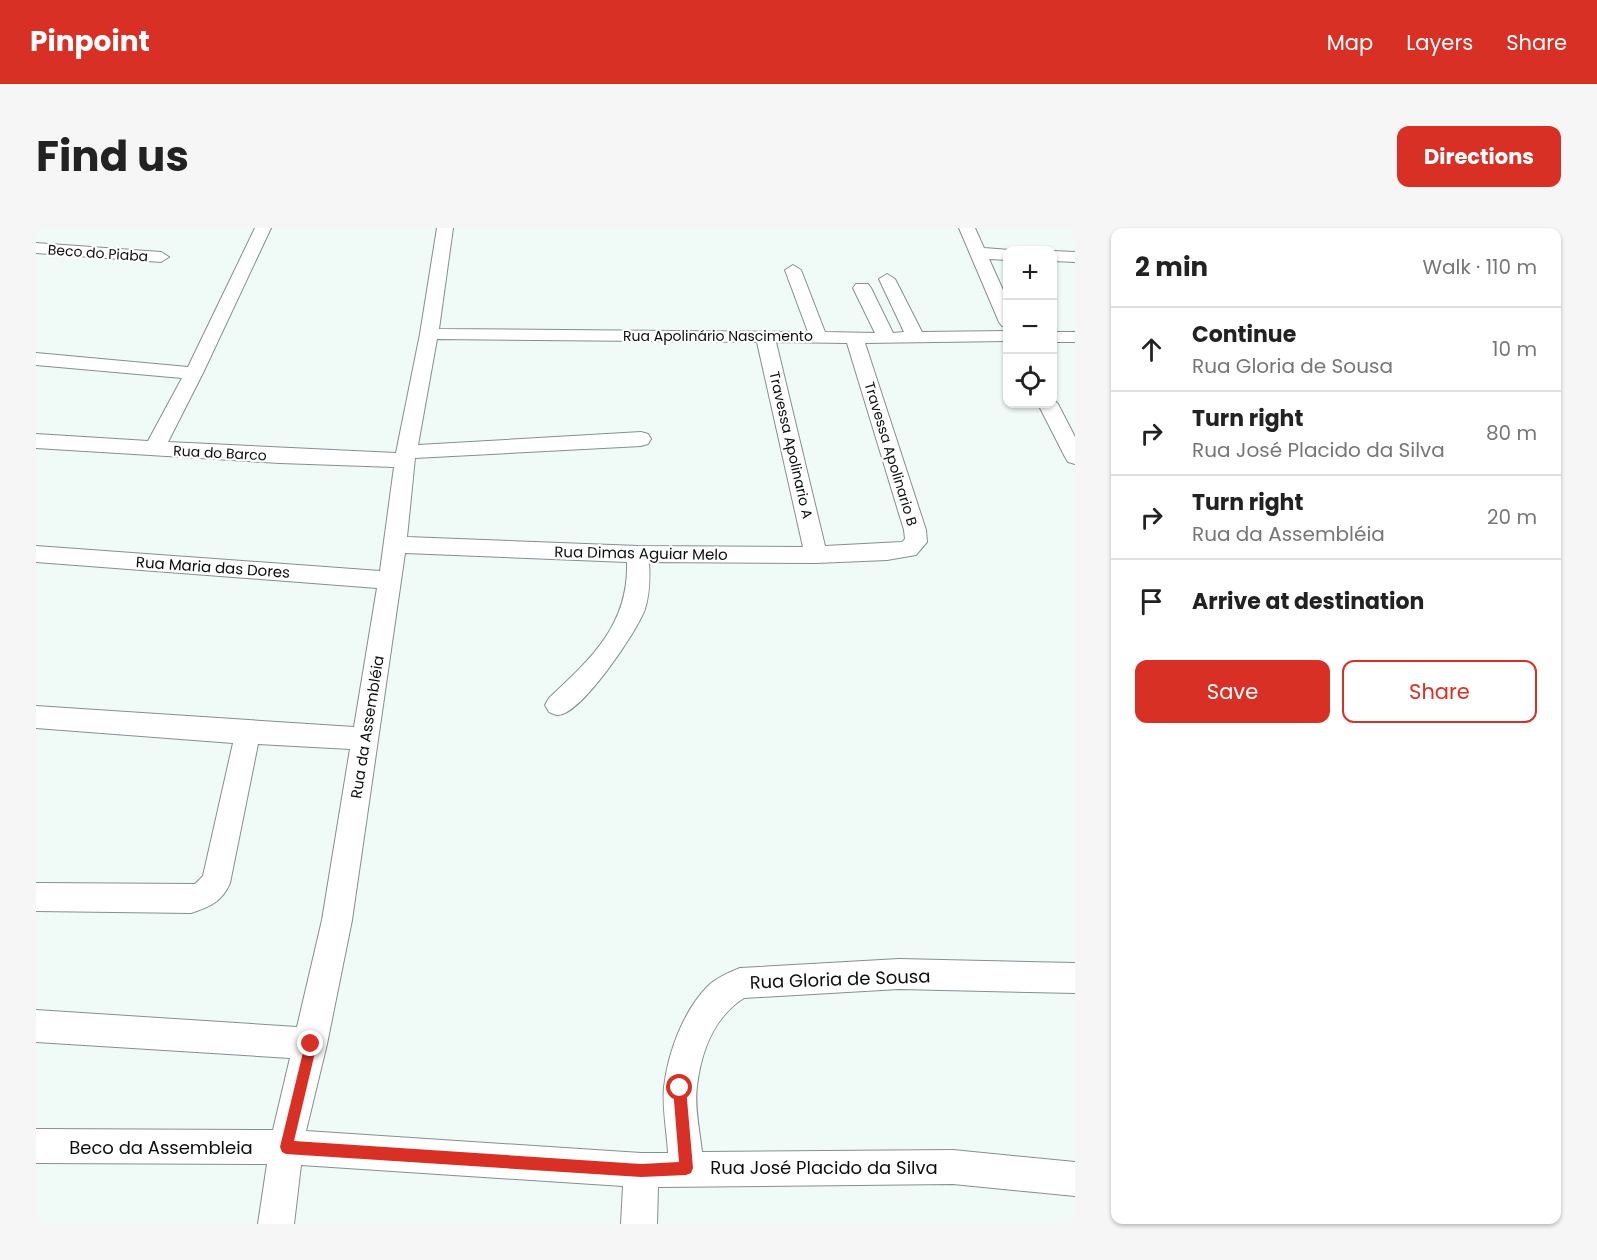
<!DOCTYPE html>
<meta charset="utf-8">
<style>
:root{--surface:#fff;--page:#f6f6f6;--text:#222;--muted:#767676;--line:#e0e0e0;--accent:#d93025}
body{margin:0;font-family:Poppins,sans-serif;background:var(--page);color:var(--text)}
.controls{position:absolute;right:18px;top:18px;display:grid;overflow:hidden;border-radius:12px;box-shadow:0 2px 4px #0004}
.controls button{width:54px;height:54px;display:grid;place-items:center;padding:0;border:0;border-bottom:2px solid var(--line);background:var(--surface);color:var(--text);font:30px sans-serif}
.stop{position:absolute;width:18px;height:18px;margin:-14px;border:4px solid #d93025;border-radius:50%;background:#fff}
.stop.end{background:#d93025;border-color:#fff;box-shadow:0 2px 6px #0008}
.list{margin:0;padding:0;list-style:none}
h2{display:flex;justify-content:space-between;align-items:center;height:78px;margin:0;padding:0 24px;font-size:26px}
h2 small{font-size:20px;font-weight:400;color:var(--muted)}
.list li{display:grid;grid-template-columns:39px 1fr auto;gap:18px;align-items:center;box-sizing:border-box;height:84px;padding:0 24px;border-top:2px solid var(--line)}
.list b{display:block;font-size:22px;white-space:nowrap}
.list p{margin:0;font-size:20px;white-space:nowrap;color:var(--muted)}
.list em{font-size:20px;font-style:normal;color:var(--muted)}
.actions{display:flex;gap:12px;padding:18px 24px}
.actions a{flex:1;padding:14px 0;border:2px solid var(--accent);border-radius:12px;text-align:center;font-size:21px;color:var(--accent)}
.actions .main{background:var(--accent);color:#fff}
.icon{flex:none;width:33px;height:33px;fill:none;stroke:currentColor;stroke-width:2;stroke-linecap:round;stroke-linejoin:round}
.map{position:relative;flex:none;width:1039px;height:996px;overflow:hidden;border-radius:12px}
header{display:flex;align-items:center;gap:36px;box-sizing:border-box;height:84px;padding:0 30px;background:var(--accent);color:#fff}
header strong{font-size:28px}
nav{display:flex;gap:33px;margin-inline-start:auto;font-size:21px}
.intro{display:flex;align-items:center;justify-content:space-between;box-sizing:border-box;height:144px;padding:0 36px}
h1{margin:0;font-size:42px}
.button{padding:15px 27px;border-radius:12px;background:var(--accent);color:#fff;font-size:21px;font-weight:700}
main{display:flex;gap:36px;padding:0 36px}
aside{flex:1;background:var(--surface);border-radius:12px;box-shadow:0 2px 4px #0004}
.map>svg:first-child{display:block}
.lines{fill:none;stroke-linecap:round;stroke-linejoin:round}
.street-casing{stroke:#868f8c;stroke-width:2}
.street{fill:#fff;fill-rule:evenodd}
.route{fill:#d93025}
.labels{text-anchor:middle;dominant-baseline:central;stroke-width:4.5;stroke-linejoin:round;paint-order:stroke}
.far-street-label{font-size:14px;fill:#0c0f0e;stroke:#fff}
.street-label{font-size:15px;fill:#0c0f0e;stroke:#fff}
.near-street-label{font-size:18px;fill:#0c0f0e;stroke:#fff}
</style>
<header>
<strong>Pinpoint</strong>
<nav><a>Map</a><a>Layers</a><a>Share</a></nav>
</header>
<div class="intro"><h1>Find us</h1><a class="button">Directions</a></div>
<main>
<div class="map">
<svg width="1039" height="996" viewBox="0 0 1039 996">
<rect width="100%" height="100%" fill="#f0faf7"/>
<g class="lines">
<g class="street-casing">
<path id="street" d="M219 0H235L167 145 132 214 360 225 384 106 401 0H417L403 101 772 104 749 42 757 37 765 42 789 104 839 105 817 60 820 56H832L835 60 857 105 868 104 843 51 851 46 859 51 886 104 972 103V113L829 115 890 302 891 314 880 327 851 332 780 335 613 334C614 350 614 365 609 381 602 402 545 487 522 487 519 487 516 485 513 484L509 477 513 470C556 430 593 396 591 334L369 325 316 692 291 816 270 903 605 925H632C631 904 626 880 628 859 632 825 647 783 672 758 680 750 694 744 704 740L863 731 1039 735V765L863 761 708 770C678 789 665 824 661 858 658 879 664 904 666 924L917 922 1039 934V968L917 956 622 959 621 996H585L587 958 265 937 258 996H222L231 936 0 935V901L237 902 254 830 0 814V782L261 799 286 692 314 521 222 516 194 655C186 674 173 679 155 685L0 683V655L159 656 167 648 197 515 0 500V478L318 499 341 360 0 334V318L344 343 358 239 244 235 0 220V206L112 213 146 150 0 137V125L152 139ZM401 111 721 114 767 319 602 318 371 309 379 230 605 218 612 216 615 211 612 206 605 204 382 217ZM740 114 811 115 868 302 869 311 866 314 789 318Z
M923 0H939L948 20 974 22H972V32L953 31 972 73V99L966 98 963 94Z
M0 15 125 24 133 29 125 34 0 25Z
M1017 23 1039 24V34L1017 33Z
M1017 104H1039V114H1017Z
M1017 171 1022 176 1039 209V236L1032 234 1029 229 1002 176H1017Z"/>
</g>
<use href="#street" class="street"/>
</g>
<path class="route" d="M275 810 281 816 258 913 605 936 643 934 637 860 639 856 644 854 648 856 650 860 657 940 655 945 650 947 605 949 250 926 246 924 244 919 269 816Z"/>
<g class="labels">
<g class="far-street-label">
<text transform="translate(62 25) rotate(4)">Beco do Piaba</text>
<text x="682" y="108">Rua Apolinário Nascimento</text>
<text transform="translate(755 217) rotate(77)">Travessa Apolinario A</text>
<text transform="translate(184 225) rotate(3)">Rua do Barco</text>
<text transform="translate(855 226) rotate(73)">Travessa Apolinario B</text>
</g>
<g class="street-label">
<text transform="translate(605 325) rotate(1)">Rua Dimas Aguiar Melo</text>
<text transform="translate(177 339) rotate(4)">Rua Maria das Dores</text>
<text transform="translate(331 499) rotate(-81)">Rua da Assembléia</text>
</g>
<g class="near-street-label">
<text transform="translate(804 751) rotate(-2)">Rua Gloria de Sousa</text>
<text x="125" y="919">Beco da Assembleia</text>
<text x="788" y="939">Rua José Placido da Silva</text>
</g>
</g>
</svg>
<div class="controls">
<button>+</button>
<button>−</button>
<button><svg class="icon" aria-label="locate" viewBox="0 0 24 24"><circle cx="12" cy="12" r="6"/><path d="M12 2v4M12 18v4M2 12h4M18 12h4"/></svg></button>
</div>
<div class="stop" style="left:644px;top:860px"></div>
<div class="stop end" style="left:275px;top:816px"></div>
</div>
<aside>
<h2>2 min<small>Walk · 110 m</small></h2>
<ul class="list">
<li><svg class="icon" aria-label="ahead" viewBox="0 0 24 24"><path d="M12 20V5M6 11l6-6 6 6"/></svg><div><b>Continue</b><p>Rua Gloria de Sousa</p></div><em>10 m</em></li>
<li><svg class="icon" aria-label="right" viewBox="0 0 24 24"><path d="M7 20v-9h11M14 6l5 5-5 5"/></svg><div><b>Turn right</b><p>Rua José Placido da Silva</p></div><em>80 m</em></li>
<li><svg class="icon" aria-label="right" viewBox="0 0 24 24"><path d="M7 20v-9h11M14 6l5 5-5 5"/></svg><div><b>Turn right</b><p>Rua da Assembléia</p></div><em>20 m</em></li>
<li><svg class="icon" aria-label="arrive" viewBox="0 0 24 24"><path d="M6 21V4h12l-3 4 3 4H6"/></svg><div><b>Arrive at destination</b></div></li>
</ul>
<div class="actions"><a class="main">Save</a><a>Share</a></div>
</aside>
</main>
